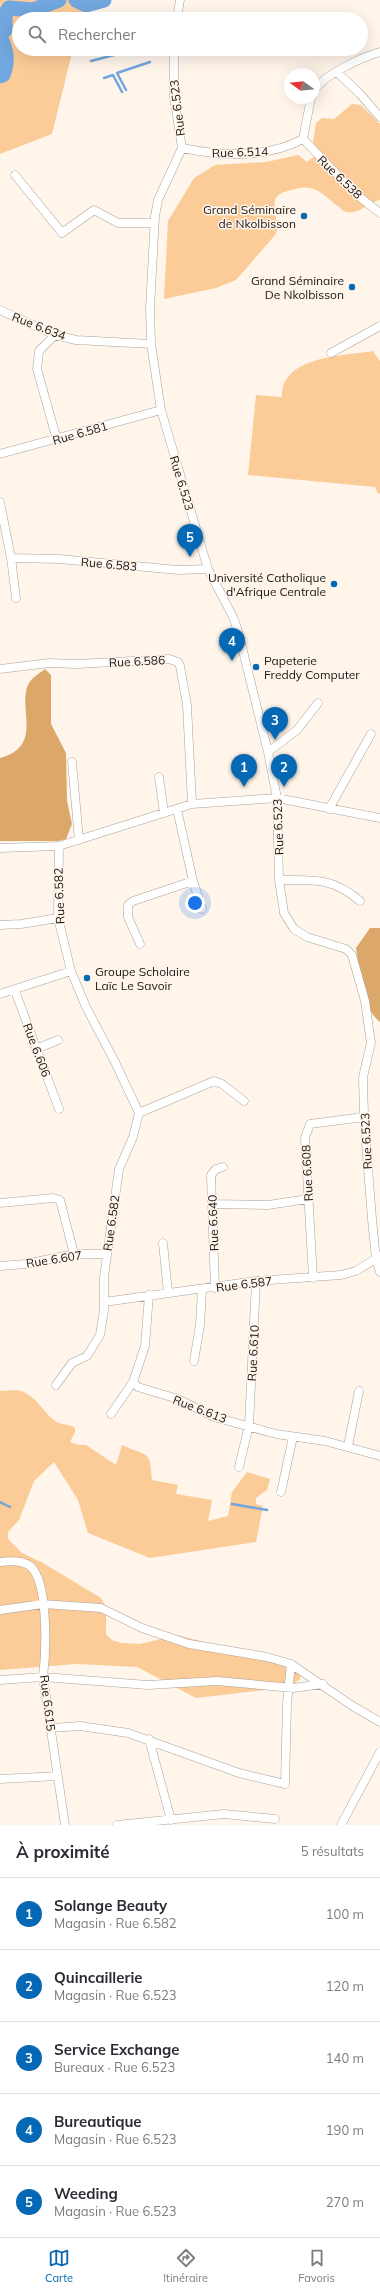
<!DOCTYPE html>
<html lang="fr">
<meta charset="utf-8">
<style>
:root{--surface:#fff;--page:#f7f7f7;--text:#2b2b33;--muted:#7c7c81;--line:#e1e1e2;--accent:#0568b4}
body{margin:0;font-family:Mulish,sans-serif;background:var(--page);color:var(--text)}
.compass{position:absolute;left:284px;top:68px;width:36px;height:36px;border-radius:50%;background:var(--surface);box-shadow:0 4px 16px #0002;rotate:285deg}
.you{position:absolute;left:195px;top:903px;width:14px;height:14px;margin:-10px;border:3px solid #fff;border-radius:50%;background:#1a73e8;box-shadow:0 0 0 6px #1a73e833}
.badge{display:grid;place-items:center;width:26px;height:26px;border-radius:50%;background:var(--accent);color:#fff;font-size:13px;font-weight:700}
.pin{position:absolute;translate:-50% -33px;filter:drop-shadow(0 1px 2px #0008)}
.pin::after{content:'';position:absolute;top:21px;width:14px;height:12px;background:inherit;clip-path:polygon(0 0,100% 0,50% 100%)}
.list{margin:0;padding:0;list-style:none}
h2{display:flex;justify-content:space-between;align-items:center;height:52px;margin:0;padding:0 16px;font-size:17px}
h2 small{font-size:13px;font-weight:400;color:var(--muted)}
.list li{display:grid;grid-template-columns:26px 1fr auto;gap:12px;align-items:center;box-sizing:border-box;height:72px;padding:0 16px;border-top:1px solid var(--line)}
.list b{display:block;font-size:15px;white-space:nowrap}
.list p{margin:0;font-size:13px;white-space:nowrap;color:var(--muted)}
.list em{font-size:13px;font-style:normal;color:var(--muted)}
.icon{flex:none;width:22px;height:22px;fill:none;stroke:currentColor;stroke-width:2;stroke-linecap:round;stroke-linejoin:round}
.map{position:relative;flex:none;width:380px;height:1825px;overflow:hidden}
.search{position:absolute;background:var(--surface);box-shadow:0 4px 16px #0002;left:12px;right:12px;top:12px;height:44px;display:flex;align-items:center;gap:10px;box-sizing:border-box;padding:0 14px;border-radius:22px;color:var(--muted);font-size:15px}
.sheet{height:412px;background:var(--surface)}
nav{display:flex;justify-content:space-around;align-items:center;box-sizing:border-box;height:56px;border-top:1px solid var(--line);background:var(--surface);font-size:11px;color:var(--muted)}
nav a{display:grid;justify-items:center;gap:2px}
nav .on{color:var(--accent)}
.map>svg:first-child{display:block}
.green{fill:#fbcc97}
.forest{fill:#dca86a}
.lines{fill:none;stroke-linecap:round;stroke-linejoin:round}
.stream{stroke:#71a6de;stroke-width:2.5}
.river{stroke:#71a6de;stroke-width:15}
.minor-casing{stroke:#aba299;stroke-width:9}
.minor{stroke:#fff;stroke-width:8}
.poi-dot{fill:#0568b4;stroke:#fff5eb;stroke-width:1.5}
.labels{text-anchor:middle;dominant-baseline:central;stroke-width:3;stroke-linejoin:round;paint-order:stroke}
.street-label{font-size:12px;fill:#1a1613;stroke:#fff5eb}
.poi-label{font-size:12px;fill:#1a1613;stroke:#fff5eb;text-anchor:end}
</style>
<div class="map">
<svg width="380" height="1825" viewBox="0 0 380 1825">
<rect width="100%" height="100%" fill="#fff5eb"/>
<path class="green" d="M0 0H84L80 19H19V49H73L52 134 0 154Z
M352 104 361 105 380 124V200C368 202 359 215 346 212 344 212 341 208 339 207 321 194 316 182 292 190 286 191 279 193 276 198 271 208 280 223 276 234L236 280 216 288 164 299 168 221 194 178 215 165 266 162 298 155 307 162 320 152 313 142 316 123 322 118 334 119Z
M373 351 380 361V493L378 494 375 487 248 475 256 395 282 397C281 356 343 356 373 351Z
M17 1390C36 1393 45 1416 57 1422 62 1425 68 1423 75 1428V1432L70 1442 78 1445H86L116 1465 122 1445C147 1457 150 1448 152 1480L178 1485 176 1494 212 1500 208 1521 228 1516 232 1492 247 1472 270 1479 267 1490 256 1498V1504L263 1506 256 1542 150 1558 88 1533 78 1500 54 1462 34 1481 19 1520 8 1532V1539L22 1553 43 1563 101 1598 106 1607V1634L112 1640 121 1643 140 1644 177 1635 302 1667 300 1679 295 1683 265 1690 196 1698 137 1667 76 1664 0 1670V1391Z"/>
<path class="forest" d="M45 669 51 675V724L66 753 67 801 72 824 66 839 58 841H0V758C48 745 12 701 32 679 36 675 41 672 45 669Z
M370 928H380V1022C361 1007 360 970 356 948Z"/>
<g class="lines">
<path class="stream" d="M128 49H134
M91 61 118 54 116 49
M104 78 113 75 122 92
M126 90 117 73 150 62
M0 1502 10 1507
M232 1504 267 1510"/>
<path class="river" d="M76 0 86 5 104 0
M0 36 5 30V14L9 8 33 10 59 0
M0 36C6 50 9 60 3 75L0 76"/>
<g class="minor-casing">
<path id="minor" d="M177 19 180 0
M174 49V97L182 148 158 200 155 216 150 308 151 344 161 410 208 569 234 619 239 635 268 752 277 798 279 880 284 913 294 929 307 937 346 949 352 955 365 1001 371 1043 363 1077 364 1117 372 1219 376 1259 380 1272
M337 72 360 94 380 117
M314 91C323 75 362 57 380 52
M303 139 356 194 380 213
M182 148C222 156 265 159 303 139L311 98
M15 175 62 233 94 210 118 223H154
M0 310 55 335 76 340 151 344
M55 335 39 351 37 369 57 440
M331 353 380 326
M0 454 161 410
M0 502 11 558 16 598
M11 558 59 559 178 570 208 569
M0 669 49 663 77 664 169 659 178 662 180 666 187 705 192 804
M268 752 297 730 318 703
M72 762 79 840
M159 777 164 813
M329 809 371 734
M0 848 59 846
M279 880C314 880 332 877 360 901
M193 881 202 909
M0 925 21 924 58 918
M140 944 128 917V905L133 901 193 881 177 809
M15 991 59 1109
M0 994 71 971
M36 1049 58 1040
M139 1113 214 1081 222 1084 244 1101
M0 1203 53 1198 60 1200 74 1254
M212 1204 268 1205 308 1199
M163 1243 168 1293
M0 1266 26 1264 74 1254H107
M313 1278 305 1138 310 1124 364 1117
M215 1288 211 1175 216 1169 223 1167
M149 1295 145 1346 133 1382 138 1387 178 1399 214 1417 276 1434 325 1441 380 1456
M104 1302 256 1281 341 1275 356 1271 380 1256
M194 1361 200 1325 202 1290
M56 1385 72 1363 87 1356 100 1335 104 1310V1277L119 1169 133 1137 139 1113 114 1060 86 1007 71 971 58 918 59 846 192 804 277 798 380 818
M111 1414 133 1382
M348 1446 359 1391
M239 1467 249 1425 256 1281
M281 1492 293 1437
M0 1562C9 1561 22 1560 30 1566 49 1581 46 1654 43 1677L65 1825
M0 1610 43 1604 101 1608 142 1628 189 1644 267 1657 291 1664 351 1705 380 1722
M0 1680 43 1677 148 1685 217 1681 293 1688 323 1684
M51 1728 80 1726 128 1733 239 1773 285 1784 287 1704 291 1664
M149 1739 171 1820
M0 1779 58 1776
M117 1825 224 1814 275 1819
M341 1825 380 1752"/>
</g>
<use href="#minor" class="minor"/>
</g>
<g class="poi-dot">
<circle cx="304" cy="216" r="4"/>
<circle cx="352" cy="287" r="4"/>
<circle cx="334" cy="584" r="4"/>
<circle cx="256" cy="667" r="4"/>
<circle cx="87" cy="978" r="4"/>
</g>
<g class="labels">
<g class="street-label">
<text transform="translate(177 108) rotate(-97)">Rue 6.523</text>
<text transform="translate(240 152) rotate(-2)">Rue 6.514</text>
<text transform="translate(340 177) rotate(44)">Rue 6.538</text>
<text transform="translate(39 326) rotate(21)">Rue 6.634</text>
<text transform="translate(80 433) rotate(-16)">Rue 6.581</text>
<text transform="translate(182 483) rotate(73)">Rue 6.523</text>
<text transform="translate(109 564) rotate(5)">Rue 6.583</text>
<text transform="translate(137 661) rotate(-3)">Rue 6.586</text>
<text transform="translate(278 827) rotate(-92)">Rue 6.523</text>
<text transform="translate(59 896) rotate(-92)">Rue 6.582</text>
<text transform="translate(37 1050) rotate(69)">Rue 6.606</text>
<text transform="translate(366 1141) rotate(-93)">Rue 6.523</text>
<text transform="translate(307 1173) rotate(-93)">Rue 6.608</text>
<text transform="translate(111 1223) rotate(-82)">Rue 6.582</text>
<text transform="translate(213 1223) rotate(-92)">Rue 6.640</text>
<text transform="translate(54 1259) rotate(-9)">Rue 6.607</text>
<text transform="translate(244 1284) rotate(-7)">Rue 6.587</text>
<text transform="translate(253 1353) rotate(-87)">Rue 6.610</text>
<text transform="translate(200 1409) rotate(21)">Rue 6.613</text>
<text transform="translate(48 1703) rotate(83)">Rue 6.615</text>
</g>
<g class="poi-label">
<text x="296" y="209">Grand Séminaire<tspan x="296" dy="14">de Nkolbisson</tspan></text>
<text x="344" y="280">Grand Séminaire<tspan x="344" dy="14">De Nkolbisson</tspan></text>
<text x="326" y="577">Université Catholique<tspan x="326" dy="14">d'Afrique Centrale</tspan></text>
<text x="264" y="660" text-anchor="start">Papeterie<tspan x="264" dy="14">Freddy Computer</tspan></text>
<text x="95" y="971" text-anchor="start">Groupe Scholaire<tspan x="95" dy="14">Laïc Le Savoir</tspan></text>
</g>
</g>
</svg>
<svg class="compass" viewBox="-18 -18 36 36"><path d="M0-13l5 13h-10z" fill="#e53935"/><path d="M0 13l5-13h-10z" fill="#7c7c81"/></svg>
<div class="you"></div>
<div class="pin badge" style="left:244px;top:787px">1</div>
<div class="pin badge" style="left:284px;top:787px">2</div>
<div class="pin badge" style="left:275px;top:740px">3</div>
<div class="pin badge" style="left:232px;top:661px">4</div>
<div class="pin badge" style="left:190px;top:557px">5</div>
<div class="search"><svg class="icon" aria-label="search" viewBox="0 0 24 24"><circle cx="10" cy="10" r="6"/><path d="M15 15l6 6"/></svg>Rechercher</div>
</div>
<section class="sheet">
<h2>À proximité<small>5 résultats</small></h2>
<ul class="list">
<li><span class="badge">1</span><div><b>Solange Beauty</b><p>Magasin · Rue 6.582</p></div><em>100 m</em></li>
<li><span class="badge">2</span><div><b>Quincaillerie</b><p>Magasin · Rue 6.523</p></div><em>120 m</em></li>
<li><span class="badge">3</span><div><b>Service Exchange</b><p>Bureaux · Rue 6.523</p></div><em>140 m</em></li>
<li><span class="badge">4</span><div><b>Bureautique</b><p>Magasin · Rue 6.523</p></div><em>190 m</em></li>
<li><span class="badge">5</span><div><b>Weeding</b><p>Magasin · Rue 6.523</p></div><em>270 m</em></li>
</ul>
</section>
<nav>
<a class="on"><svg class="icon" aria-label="map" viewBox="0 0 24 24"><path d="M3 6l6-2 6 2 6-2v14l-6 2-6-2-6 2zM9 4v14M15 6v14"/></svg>Carte</a>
<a><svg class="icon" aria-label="directions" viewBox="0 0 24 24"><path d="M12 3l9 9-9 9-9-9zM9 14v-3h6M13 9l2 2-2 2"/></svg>Itinéraire</a>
<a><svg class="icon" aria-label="saved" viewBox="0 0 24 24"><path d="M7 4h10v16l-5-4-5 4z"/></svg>Favoris</a>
</nav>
